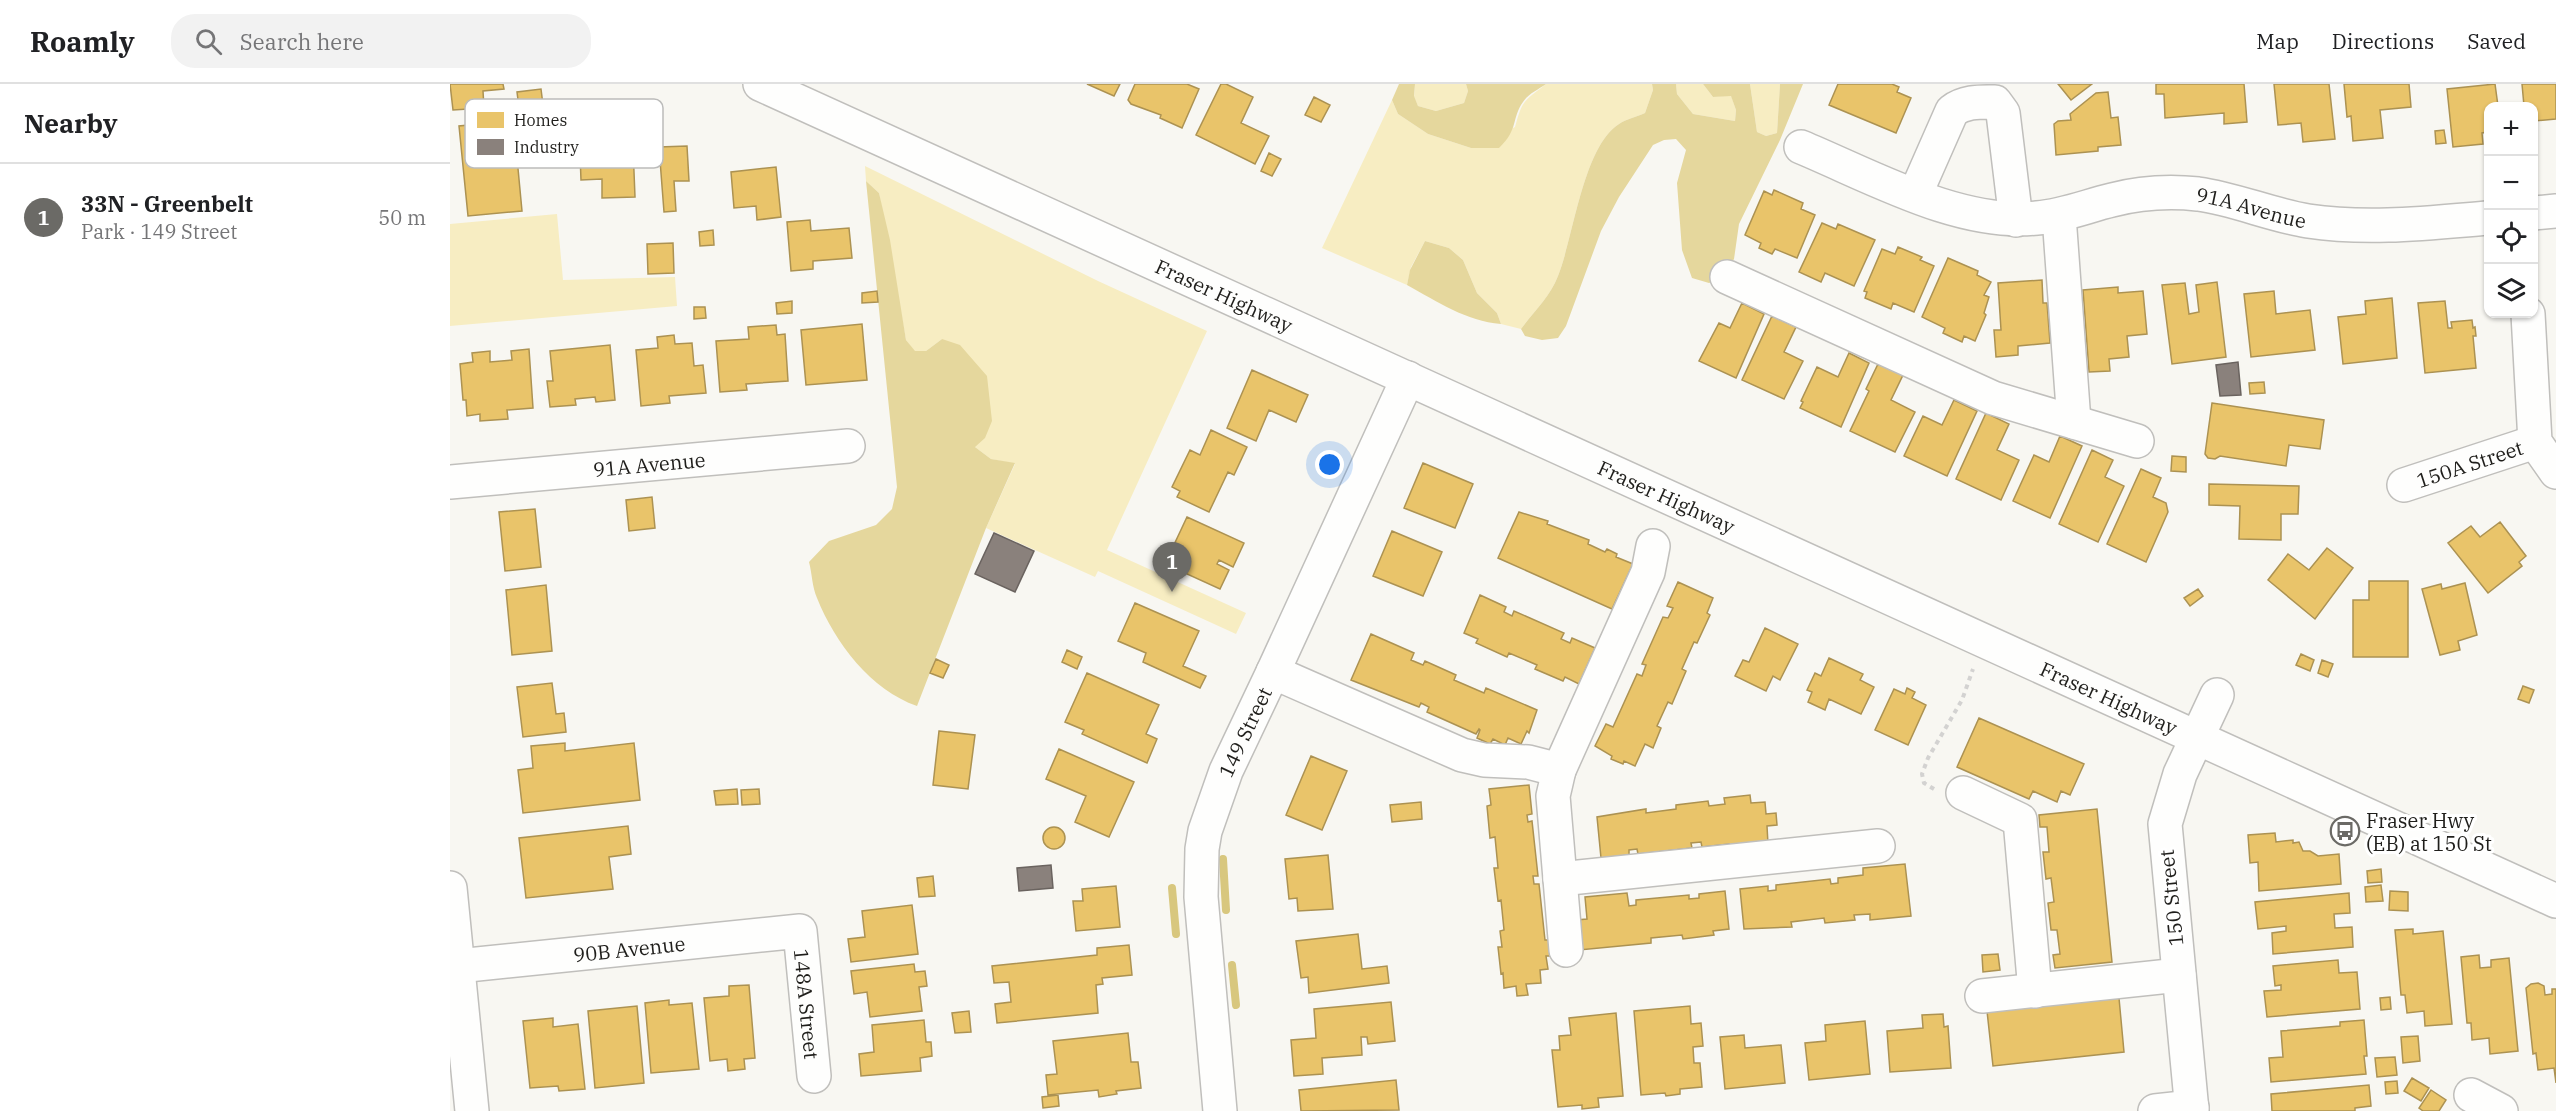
<!DOCTYPE html>
<meta charset="utf-8">
<style>
:root{--surface:#fff;--page:#f2f2f2;--text:#202124;--muted:#757577;--line:#e0e0e0;--accent:#6b6a66}
body{margin:0;font-family:"IBM Plex Serif",serif;background:var(--page);color:var(--text)}
.controls{position:absolute;right:18px;top:18px;display:grid;overflow:hidden;border-radius:12px;box-shadow:0 2px 4px #0004}
.controls button{width:54px;height:54px;display:grid;place-items:center;padding:0;border:0;border-bottom:2px solid var(--line);background:var(--surface);color:var(--text);font:30px sans-serif}
.you{position:absolute;left:880px;top:381px;width:21px;height:21px;margin:-15px;border:4px solid #fff;border-radius:50%;background:#1a73e8;box-shadow:0 0 0 9px #1a73e833}
.badge{display:grid;place-items:center;width:39px;height:39px;border-radius:50%;background:var(--accent);color:#fff;font-size:20px;font-weight:700}
.pin{position:absolute;translate:-50% -50px;filter:drop-shadow(0 2px 3px #0008)}
.pin::after{content:'';position:absolute;top:32px;width:21px;height:18px;background:inherit;clip-path:polygon(0 0,100% 0,50% 100%)}
.list{margin:0;padding:0;list-style:none}
h2{display:flex;justify-content:space-between;align-items:center;height:78px;margin:0;padding:0 24px;font-size:26px}
h2 small{font-size:20px;font-weight:400;color:var(--muted)}
.list li{display:grid;grid-template-columns:39px 1fr auto;gap:18px;align-items:center;box-sizing:border-box;height:108px;padding:0 24px;border-top:2px solid var(--line)}
.list b{display:block;font-size:22px;white-space:nowrap}
.list p{margin:0;font-size:20px;white-space:nowrap;color:var(--muted)}
.list em{font-size:20px;font-style:normal;color:var(--muted)}
.icon{flex:none;width:33px;height:33px;fill:none;stroke:currentColor;stroke-width:2;stroke-linecap:round;stroke-linejoin:round}
.map{position:relative;flex:none;width:2106px;height:1027px;overflow:hidden}
header{display:flex;align-items:center;gap:36px;box-sizing:border-box;height:84px;padding:0 30px;background:var(--surface);border-bottom:2px solid var(--line)}
header strong{font-size:28px}
nav{display:flex;gap:33px;margin-inline-start:auto;font-size:21px}
.search{width:420px;height:54px;background:var(--page);display:flex;align-items:center;gap:15px;box-sizing:border-box;padding:0 21px;border-radius:24px;color:var(--muted);font-size:22px}
main{display:flex}
aside{flex:1;background:var(--surface)}
.map>svg:first-child{display:block}
.green{fill:#f7edc2}
.forest{fill:#e5d79d}
.homes{fill:#e9c46a;stroke:#ac9252;stroke-width:1.5}
.industry{fill:#8a817c;stroke:#6a635f;stroke-width:1.5}
.lines{fill:none;stroke-linecap:round;stroke-linejoin:round}
.stream{stroke:#d8c77e;stroke-width:8}
.minor-casing{stroke:#c0bfbc;stroke-width:36}
.major-casing{stroke:#c0bfbc;stroke-width:36}
.path{stroke:#d3d2d1;stroke-width:4;stroke-dasharray:4.5 4.5;stroke-linecap:butt}
.minor{stroke:#fefefd;stroke-width:33}
.major{stroke:#fefefd;stroke-width:33}
.labels{text-anchor:middle;dominant-baseline:central;stroke-width:6;stroke-linejoin:round;paint-order:stroke}
.street-label{font-size:20px;fill:#1f1e1b;stroke:#fff}
.poi-label{font-size:20px;fill:#1f1e1b;stroke:#fff;text-anchor:start}
.key{fill:#fff;stroke:#bcbcbb;stroke-width:1.5}
.key-label{font-size:16px;fill:#1f1e1b}
</style>
<header>
<strong>Roamly</strong>
<div class="search"><svg class="icon" aria-label="search" viewBox="0 0 24 24"><circle cx="10" cy="10" r="6"/><path d="M15 15l6 6"/></svg>Search here</div>
<nav><a>Map</a><a>Directions</a><a>Saved</a></nav>
</header>
<main>
<aside>
<h2>Nearby<small></small></h2>
<ul class="list">
<li><span class="badge">1</span><div><b>33N - Greenbelt</b><p>Park · 149 Street</p></div><em>50 m</em></li>
</ul>
</aside>
<div class="map">
<svg width="2106" height="1027" viewBox="0 0 2106 1027">
<rect width="100%" height="100%" fill="#f8f7f2"/>
<path class="green" d="M965 0H1016L1018 7 1014 19 986 27 968 22 964 13Z
M1096 0H1202L1203 6 1195 29C1186 33 1176 35 1169 40 1133 63 1124 152 1108 192 1100 213 1084 227 1071 245L1051 240 1047 229 1027 209 1013 176 999 164 975 157 961 183 957 201 872 164 942 16 948 30 978 50 1021 64 1065 43C1073 14 1074 18 1096 0Z
M1226 0H1253L1263 13 1281 11 1286 26 1285 37 1243 30 1227 10Z
M1300 0H1330L1327 49 1316 52 1307 48Z
M415 82 648 197 757 247 657 466 796 529 786 550 648 487 645 493 536 444 565 380 541 375 525 363 492 255 476 267H464L456 256 429 109 416 97Z
M107 130 113 196 225 193 227 222 0 242V140Z"/>
<path class="forest" d="M949 0H965L964 12 968 22 986 27 1014 19 1018 7 1016 0H1096C1088 6 1079 9 1073 18 1061 35 1069 45 1049 64H1021L978 50 948 30 942 16Z
M1202 0H1226L1227 10 1243 30 1285 37 1286 26 1281 12 1263 13 1253 0H1300L1307 48 1316 52 1327 49 1330 0H1353L1330 56 1289 140 1284 175 1272 195 1259 199 1242 194 1232 166 1227 99 1236 66 1226 55 1214 56 1203 61 1169 113 1151 147 1116 242 1108 254 1092 256 1075 252 1071 245C1084 227 1100 213 1108 192 1124 152 1133 63 1169 40 1176 35 1186 33 1195 29L1203 6Z
M416 97 429 109 440 156 456 256 465 267H476L492 255 510 261 537 292 542 337 535 354 525 363 541 375 565 379 536 444 467 622C421 606 385 559 367 514 362 503 362 489 359 478L379 457 426 441 442 425 447 403Z
M975 157 999 164 1013 176 1027 209 1047 229 1051 240C1016 237 988 218 957 201L960 186Z"/>
<path class="homes" d="M0 0H53L54 5 33 7 34 24 3 26Z
M637 0H670L664 12Z
M685 0H737L749 5 732 44 710 34 711 31 681 20 678 16Z
M771 0H776L803 13 791 39 819 52 805 80 746 51Z
M1388 0H1442L1449 3 1447 8 1461 14 1446 49 1379 21Z
M1608 0H1642L1621 16Z
M1706 0H1794L1797 38 1774 40V29L1715 34 1714 10H1706Z
M1824 0H1879L1885 55 1853 58 1851 39 1828 41Z
M1894 0H1959L1961 23 1930 26 1933 54 1903 57 1901 32 1897 33Z
M2045 0 2048 22H2038V48L2032 49 2033 60 2003 63 1997 5Z
M2072 0H2106V35L2084 37V22H2074Z
M91 5 93 21 69 24 67 8Z
M1658 8 1661 34 1668 33 1671 61 1648 63V67L1606 71 1604 40 1608 37 1621 36 1620 30 1646 9Z
M864 13 880 21 871 38 855 31Z
M60 37 62 63H64L67 74 72 127 18 132 9 42Z
M1994 46 1996 59 1986 60 1985 47Z
M237 62 239 97H224L226 127 214 128 209 63Z
M183 63 185 113 152 114V95L131 96 130 70 152 69V64Z
M819 69 831 75 822 92 811 87Z
M326 83 331 133 307 136 306 122 284 124 281 88Z
M1324 106 1353 119 1351 125 1365 131 1347 174 1325 165 1322 170 1309 164 1311 159 1295 151 1314 107 1322 111Z
M360 136 361 147 399 144 402 174 363 177V185L341 187 337 138Z
M1372 139 1386 145 1388 140 1425 156 1404 202 1375 189 1371 198 1349 188Z
M263 146 264 161 250 162 249 148Z
M223 159 224 189 198 190 197 160Z
M1448 163 1472 173 1470 176 1484 182 1464 228 1443 219 1441 225 1415 214 1417 208 1414 207 1432 165 1445 170Z
M1498 174 1528 187 1527 191 1541 198 1534 211 1539 213 1534 229 1536 231 1525 257 1514 252 1512 258 1493 249 1495 244 1472 233Z
M1592 196 1593 219H1597L1600 259 1568 262V271L1546 273 1544 246H1551L1548 199Z
M1767 198 1776 273 1722 280 1712 201 1735 199 1739 230 1749 228 1746 201Z
M1668 203V209L1693 207 1697 250 1677 252 1679 273 1659 275 1660 287 1639 288 1633 206Z
M427 207 428 218 412 219V209Z
M1824 207 1826 230 1860 226 1865 266 1801 273 1794 210Z
M1942 214 1947 274 1893 280 1888 233 1916 230 1915 217Z
M342 217V229L327 230 326 219Z
M1995 217 1998 244H2002L2001 238 2022 236 2023 244 2025 243 2026 252H2023L2026 284 1975 289 1968 219Z
M1292 219 1314 230 1286 294 1249 277 1269 239 1280 244Z
M244 223H255L256 234 244 235Z
M1322 232 1346 243 1334 268 1353 277 1334 315 1292 296Z
M412 240 417 296 356 301 351 246Z
M326 241 327 251 335 250 338 297 296 300 297 306 270 308 266 257 299 255 298 243Z
M224 251 225 260 242 259 244 282 253 281 256 309 219 312 220 319 191 322 186 266 208 264 207 253Z
M160 261 165 316 146 318 145 313 125 315 126 321 100 323 97 297H103L100 267Z
M79 265 83 324 57 326 58 335 30 337V330L17 332 16 316H13L10 280 23 278 22 269 40 267V278L62 276 61 267Z
M1399 269 1419 279 1391 343 1350 324 1353 318 1351 317 1367 283 1388 293Z
M1428 280 1453 291 1441 316 1465 328 1445 368 1400 347 1419 307 1416 305Z
M802 286 858 311 846 338 819 326 806 357 777 344Z
M1814 298 1815 309 1800 310 1799 299Z
M1504 316 1527 327 1497 392 1454 372 1473 332 1492 341Z
M1762 319 1874 336 1870 365 1839 361 1836 382 1770 372 1765 375 1758 374 1755 370Z
M1536 329 1559 340 1547 366 1569 376 1551 416 1506 395Z
M761 346 797 363 784 391 778 388 759 428 727 413 730 407 722 403 740 366 750 371Z
M1610 352 1632 362 1600 434 1563 417 1584 371 1599 378Z
M1642 366 1663 376 1655 393 1674 402 1648 458 1609 440Z
M1722 372 1736 373V388L1721 387Z
M973 379 1023 400 1005 444 954 424Z
M1691 385 1711 394 1703 413 1716 419 1718 428 1696 478 1657 460Z
M1759 400 1849 402 1848 430H1831V456L1789 455 1790 422 1759 421Z
M202 413 205 444 179 447 176 416Z
M85 425 91 483 55 487 49 428Z
M1069 428 1098 437 1097 440 1139 456 1138 460 1155 468 1157 465 1167 470 1166 473 1183 480 1162 525 1048 474Z
M737 433 794 459 783 483 769 476 767 480 779 486 770 505 715 480Z
M2050 438 2076 472 2069 478 2072 482 2038 509 1998 459 2021 442 2030 453Z
M942 447 992 468 973 512 923 492Z
M1877 464 1903 484 1865 535 1818 496 1838 470 1859 486Z
M1919 497H1958V573H1903V516H1919Z
M1228 498 1263 514 1257 529 1260 531 1247 559 1244 558 1232 585 1236 587 1222 620 1218 618 1207 642 1211 644 1203 664 1195 660 1185 682 1174 677 1173 680 1161 675 1162 672 1145 662 1156 640 1163 643 1187 590 1192 592 1196 581 1192 580 1213 533 1218 534 1223 524 1217 522Z
M2015 499 2027 551 2008 557 2010 566 1990 571 1972 505 1991 500 1992 505Z
M96 501 102 567 62 571 56 506Z
M1748 505 1753 512 1740 522 1734 514Z
M1030 511 1056 523 1054 528 1062 532 1064 527 1114 549 1111 555 1120 559 1122 554 1145 564 1129 600 1115 593 1113 597 1085 585 1087 581 1059 569 1057 573 1026 559 1028 555 1014 549Z
M685 519 749 547 733 582 756 592 750 604 693 578 696 569 668 557Z
M1315 544 1348 560 1330 596 1323 592 1316 607 1285 592 1293 576 1299 578Z
M921 550 964 569 961 576 973 581 975 577 1006 591 1004 596 1034 609 1036 604 1087 626 1079 649 1077 647 1071 660 1058 654 1055 661 1043 655 1040 660 1027 654 1030 646 1029 645 1026 650 977 628 979 623 971 619 969 623 901 596Z
M617 566 632 573 627 585 612 578Z
M1851 570 1864 576 1860 587 1846 581Z
M1379 574 1413 590 1410 596 1424 603 1411 630 1379 615 1375 626 1358 618 1362 608 1357 606 1365 589 1371 592Z
M486 575 499 581 493 594 480 589Z
M1872 576 1883 580 1878 593 1868 589Z
M637 589 709 621 696 650 707 655 697 679 632 650 634 646 615 638Z
M102 599 106 630 114 629 116 648 73 653 67 603Z
M2073 602 2084 606 2079 619 2068 615Z
M1457 604 1465 608 1462 614 1476 621 1458 661 1425 646 1444 605 1455 610Z
M1529 634 1634 680 1620 711 1611 707 1607 718 1583 707 1579 715 1507 683Z
M489 647 525 651 518 705 483 701Z
M115 659V667L184 659 190 716 73 729 68 686 83 684 81 662Z
M609 665 684 698 659 753 625 738 636 712 596 695Z
M861 672 897 687 872 746 836 731Z
M1079 701 1082 730 1077 731 1078 738 1082 737 1088 792H1083L1084 800H1089L1095 856H1099L1100 872H1096L1098 885 1090 886 1091 899 1076 900 1078 911 1067 912 1066 902 1054 904 1053 889 1051 890 1048 863H1052L1050 847 1054 846 1051 816 1048 817 1044 784H1048L1045 753 1040 754 1037 722 1041 721 1039 705Z
M287 705 288 720 266 721 264 707Z
M309 705 310 720 292 721 291 706Z
M1300 711 1301 719 1315 718 1316 730 1326 729 1327 741 1317 742 1318 760 1280 764 1279 760 1252 763 1251 758 1241 759 1242 764 1188 770 1187 765 1179 766V771L1151 774 1147 733 1196 725V729L1226 725V721L1258 717 1259 722 1275 720 1274 714Z
M971 718 972 735 942 738 940 721Z
M1647 725 1662 878 1605 884 1603 871 1610 870 1607 846H1601L1598 819 1604 818 1601 794 1596 795 1593 768H1599L1597 743H1590L1589 731Z
M178 742 181 770 159 773 163 805 76 814 69 754Z
M593 754a11 11 0 1 1 22 0a11 11 0 1 1-22 0Z
M1825 749 1826 758 1843 756V759L1849 758 1853 767H1860L1868 772 1889 770 1891 800 1809 807 1808 778 1800 779 1798 751Z
M878 771 883 825 848 827 847 814 839 815 835 775Z
M1455 780 1461 832 1420 836V830L1404 831 1405 836 1375 839 1374 834 1341 838 1342 843 1294 845 1290 805 1318 802V807L1326 806V801L1380 795 1381 800 1388 799V794L1413 791V784Z
M1931 785 1932 798 1918 799 1917 787Z
M483 792 485 812 469 813 467 794Z
M1931 801 1933 817 1916 818 1915 803Z
M666 802 670 843 626 847 623 817H633L632 805Z
M1275 807 1279 845 1263 847 1264 851 1233 855 1232 851 1201 854V859L1129 866 1126 836 1137 835 1135 813 1177 809 1179 822 1186 821V816L1239 811V815L1249 814V810Z
M1940 807 1958 808V827L1939 826Z
M1899 809 1900 829 1884 830 1885 844 1902 843 1903 863 1823 870 1822 849 1836 847V842L1808 845 1805 818Z
M462 821 468 870 401 878 398 855 415 853 412 827Z
M1963 845V850L1993 847 2002 940 1975 942 1974 927 1957 929 1955 911H1951L1945 846Z
M908 850 912 885 937 882 939 899 859 909 858 893 851 894 846 857Z
M679 861 682 891 652 894 653 900 646 901 648 929 547 939 545 920 561 918 559 898 544 899 542 882 647 871V864Z
M1548 870 1550 886 1533 888 1532 871Z
M2029 871 2030 884 2041 883V876L2059 874 2068 967 2040 970 2039 954 2022 956 2021 939H2017L2011 873Z
M1888 876 1889 889 1907 888 1910 925 1817 933 1814 907 1831 906V901L1825 902 1823 882Z
M464 880 465 888 475 887 477 902 469 903 472 927 420 933 417 908 404 910 401 887Z
M2088 899 2094 902 2095 911 2102 910V905H2106V999L2104 984 2088 986 2086 969 2083 970 2076 904 2081 900Z
M299 901 305 974 294 975 295 985 278 987 277 975 260 977 254 914 279 912V902Z
M1940 913 1941 925 1931 926 1930 914Z
M1669 914 1674 968 1543 982 1537 927Z
M219 916V921L242 919 249 985 201 989 195 919Z
M941 918 945 957 918 960 917 953H911L912 971 872 974 873 990 844 992 841 956 866 954 864 925Z
M187 922 194 999 145 1004 138 927Z
M1240 922 1241 940 1251 939 1253 962 1243 963 1244 979H1250L1252 1003 1230 1005V1010L1216 1012 1215 1009 1191 1011 1184 927Z
M519 927 521 948 505 949 502 929Z
M1166 929 1173 1012 1148 1014 1149 1023 1132 1025V1021L1108 1023 1102 966H1110L1109 952 1121 951 1119 934Z
M1493 930 1494 943 1498 942 1501 984 1440 988 1437 947 1473 944 1472 931Z
M103 934V943L128 940 135 1005 109 1007 108 1002 80 1004 73 937Z
M474 936 476 958H481L482 972 470 974 471 987 411 992 409 970 424 968 422 941Z
M1914 936 1917 972H1914L1916 990 1821 998 1819 974 1833 973 1831 947 1890 942V938Z
M1415 937 1420 990 1359 996 1355 959 1376 957 1375 941Z
M678 949 681 978H688L691 1004 666 1007 667 1010 649 1013 648 1006 598 1011 596 991 607 990 603 957Z
M1294 951 1295 964 1331 961 1335 999 1275 1005 1270 953Z
M1968 952 1970 977 1953 979 1951 953Z
M1945 973 1947 991 1927 993 1925 974Z
M1962 994 1979 1004 1971 1017 1954 1007Z
M946 996 949 1026 851 1027 849 1006Z
M1947 997 1948 1009 1936 1010 1935 998Z
M1919 1001 1921 1022 1905 1024V1027H1822L1821 1010Z
M1981 1006 1996 1016 1989 1027H1973L1969 1024Z
M608 1011 609 1022 593 1024 592 1013Z"/>
<path class="industry" d="M1788 278 1791 311 1770 312 1766 281Z
M544 449 584 467 565 508 525 490Z
M601 781 603 804 569 807 567 784Z"/>
<g class="lines">
<path class="stream" d="M773 775 776 826
M722 804 726 850
M782 881 786 921"/>
<g class="minor-casing">
<g id="minor">
<path id="s1" d="M1351 63C1423 93 1509 142 1587 134 1613 132 1637 122 1662 116 1689 109 1719 107 1748 110 1785 115 1821 131 1858 137 1918 146 1978 139 2038 134"/>
<path d="M1465 111 1502 27C1515 17 1530 18 1545 18L1553 29 1566 136"/>
<path d="M2084 129 2106 127"/>
<path d="M1609 132 1624 338"/>
<path d="M1277 193 1543 314 1687 357"/>
<path d="M2078 230 2085 358 2106 388"/>
<path id="s2" d="M0 398 398 362"/>
<path id="s3" d="M1954 401 2085 358"/>
<path d="M823 588 1012 671 1034 676 1078 678 1109 686 1103 712 1116 866"/>
<path d="M1109 686 1198 488 1203 462"/>
<path d="M1513 709 1570 736 1585 907"/>
<path d="M1110 795 1428 762"/>
<path d="M0 804 22 1027"/>
<path id="s4" d="M8 882 350 847 364 992"/>
<path d="M1532 912 1729 891"/>
<path d="M2021 1011 2051 1027"/>
<path id="s5" d="M770 1027 751 813 752 765 755 747 776 687 823 588 958 294"/>
<path d="M1705 1027 1742 1023"/>
<path d="M1742 1027 1715 740 1730 690 1767 611"/>
</g>
</g>
<g class="major-casing">
<g id="major">
<path id="s6" d="M310 0 2106 817"/>
</g>
</g>
<path class="path" d="M1484 705 1474 699 1472 690 1478 674 1512 616 1523 585"/>
<use href="#minor" class="minor"/>
<use href="#major" class="major"/>
</g>
<defs>
<g id="bus-ring" transform="scale(1.5)"><circle r="9.5" fill="#fff" stroke="#6b6a66" stroke-width="1.5"/><path d="M-5-6H5V4H4V6H2V4H-2V6H-4V4H-5ZM-3.5-4V0h7V-4ZM-3.5 1.2v1.5H-2V1.2ZM2 1.2v1.5H3.5V1.2Z" fill="#6b6a66"/></g>
</defs>
<g fill-rule="evenodd">
<use href="#bus-ring" x="1895" y="747"/>
</g>
<g class="labels">
<g class="street-label">
<text stroke="none"><textPath href="#s1" startOffset="468">91A Avenue</textPath></text>
<text stroke="none"><textPath href="#s6" startOffset="510">Fraser Highway</textPath></text>
<text stroke="none"><textPath href="#s2" startOffset="200">91A Avenue</textPath></text>
<text stroke="none"><textPath href="#s3" startOffset="69">150A Street</textPath></text>
<text stroke="none"><textPath href="#s6" startOffset="996">Fraser Highway</textPath></text>
<text stroke="none"><textPath href="#s6" startOffset="1482">Fraser Highway</textPath></text>
<text stroke="none"><textPath href="#s5" startOffset="388">149 Street</textPath></text>
<text transform="translate(1721 814) rotate(-96)">150 Street</text>
<text stroke="none"><textPath href="#s4" startOffset="172">90B Avenue</textPath></text>
<text stroke="none"><textPath href="#s4" startOffset="417">148A Street</textPath></text>
</g>
<g class="poi-label">
<text x="1916" y="736">Fraser Hwy<tspan x="1916" dy="23">(EB) at 150 St</tspan></text>
</g>
</g>
<rect x="15" y="15" width="198" height="69" rx="9" class="key"/>
<rect x="27" y="28" width="27" height="16" fill="#e9c46a"/>
<rect x="27" y="55" width="27" height="16" fill="#8a817c"/>
<g class="key-label">
<text x="64" y="42">Homes</text>
<text x="64" y="69">Industry</text>
</g>
</svg>
<div class="controls">
<button>+</button>
<button>−</button>
<button><svg class="icon" aria-label="locate" viewBox="0 0 24 24"><circle cx="12" cy="12" r="6"/><path d="M12 2v4M12 18v4M2 12h4M18 12h4"/></svg></button>
<button><svg class="icon" aria-label="layers" viewBox="0 0 24 24"><path d="M12 4l9 5-9 5-9-5zM3 14l9 5 9-5"/></svg></button>
</div>
<div class="you"></div>
<div class="pin badge" style="left:722px;top:508px">1</div>
</div>
</main>
